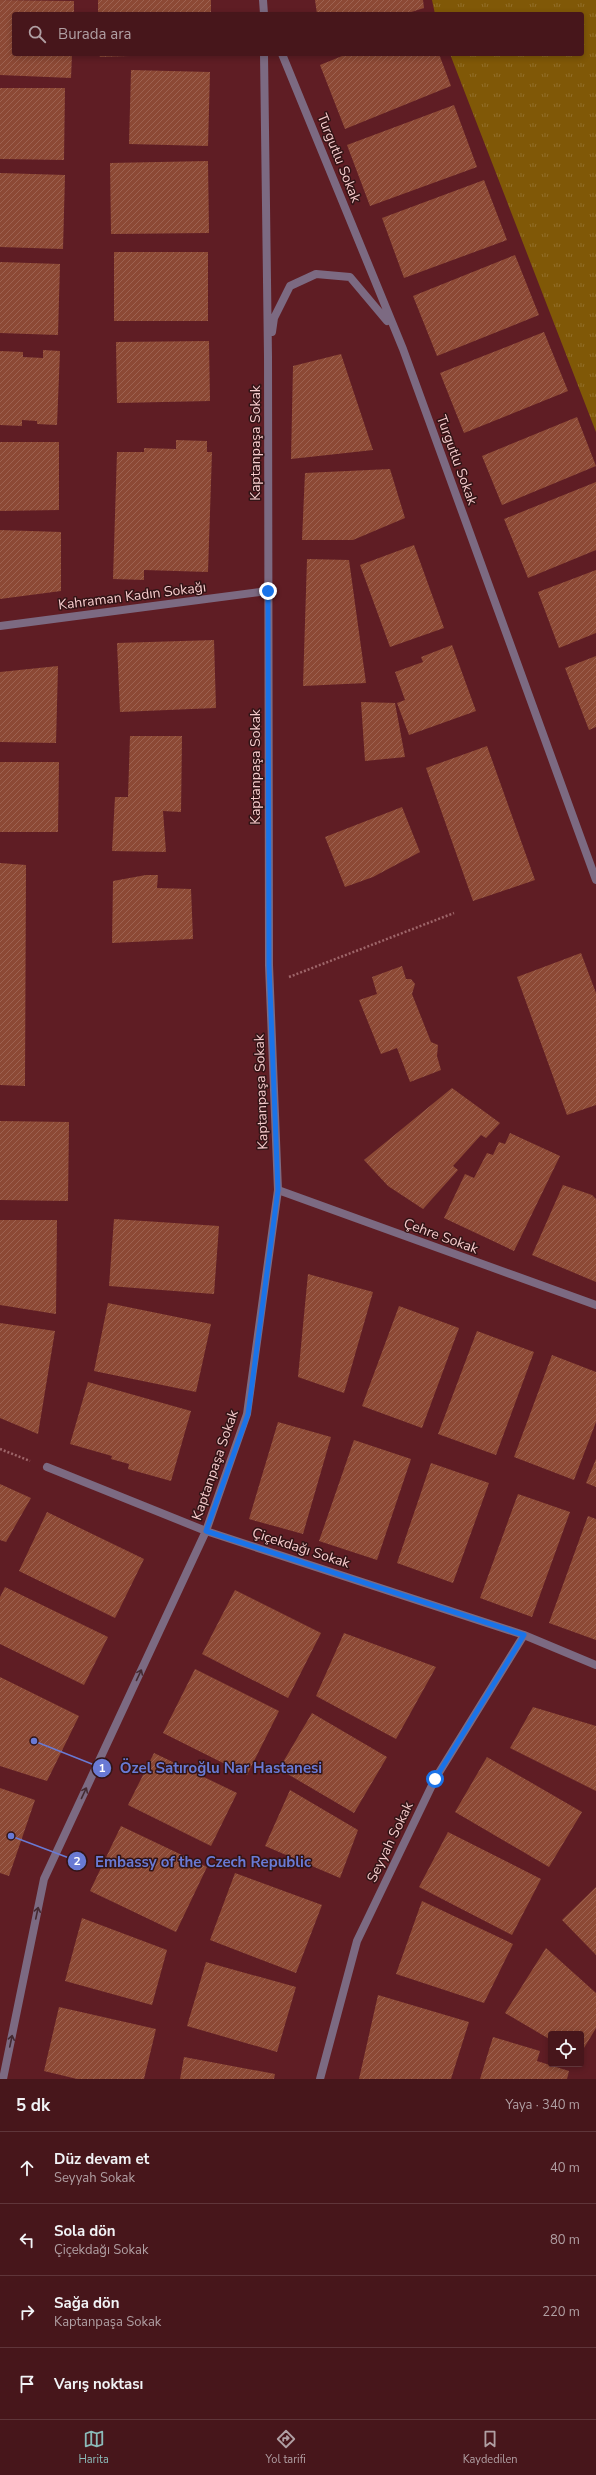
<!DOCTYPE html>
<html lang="tr">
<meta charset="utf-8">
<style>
:root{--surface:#47161b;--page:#512328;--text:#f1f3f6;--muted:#b09fa3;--line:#5f353a;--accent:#8bbbb9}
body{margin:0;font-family:"Nunito Sans",sans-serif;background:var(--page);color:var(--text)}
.controls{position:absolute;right:12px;bottom:12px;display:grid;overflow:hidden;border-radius:4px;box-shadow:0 2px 6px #0003}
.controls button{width:36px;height:36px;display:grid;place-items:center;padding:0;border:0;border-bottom:1px solid var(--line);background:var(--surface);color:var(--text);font:20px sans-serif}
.stop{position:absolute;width:12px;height:12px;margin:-9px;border:3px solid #1a73e8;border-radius:50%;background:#fff}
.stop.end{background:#1a73e8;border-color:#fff;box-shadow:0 1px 4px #0008}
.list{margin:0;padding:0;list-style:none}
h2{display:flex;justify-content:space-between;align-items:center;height:52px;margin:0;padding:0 16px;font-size:17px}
h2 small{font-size:13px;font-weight:400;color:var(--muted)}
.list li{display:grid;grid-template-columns:26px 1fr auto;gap:12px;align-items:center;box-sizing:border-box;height:72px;padding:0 16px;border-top:1px solid var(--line)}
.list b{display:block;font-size:15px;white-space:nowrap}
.list p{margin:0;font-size:13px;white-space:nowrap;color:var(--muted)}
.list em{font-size:13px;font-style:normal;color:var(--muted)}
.icon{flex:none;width:22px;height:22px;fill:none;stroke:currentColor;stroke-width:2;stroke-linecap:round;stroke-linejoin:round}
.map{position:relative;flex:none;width:596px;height:2079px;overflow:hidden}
.search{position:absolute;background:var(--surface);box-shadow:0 2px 6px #0003;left:12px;right:12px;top:12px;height:44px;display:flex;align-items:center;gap:10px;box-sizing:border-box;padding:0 14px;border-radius:4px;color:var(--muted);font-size:15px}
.sheet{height:340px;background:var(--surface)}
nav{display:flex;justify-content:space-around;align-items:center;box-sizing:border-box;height:56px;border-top:1px solid var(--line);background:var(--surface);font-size:11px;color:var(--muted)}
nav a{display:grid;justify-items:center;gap:2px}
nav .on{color:var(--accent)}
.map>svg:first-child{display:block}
.grass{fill:url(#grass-tufts)}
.building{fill:url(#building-hatch)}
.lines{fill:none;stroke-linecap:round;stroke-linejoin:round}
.path{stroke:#9e666a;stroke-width:2.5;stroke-dasharray:2 2;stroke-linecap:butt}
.street{stroke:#7c6a82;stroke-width:8}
.oneway{stroke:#442a31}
.route{stroke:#1a73e8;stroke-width:5}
.labels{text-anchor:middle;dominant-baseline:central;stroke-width:3;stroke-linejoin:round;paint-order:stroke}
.street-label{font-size:14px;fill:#f6cbcc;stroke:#321416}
.leader{fill:none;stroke:#697ad4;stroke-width:1.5}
.callout-dot{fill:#697ad4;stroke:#321416;stroke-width:1.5}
.mark-label{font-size:12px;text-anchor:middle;font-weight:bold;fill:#fff}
.callout-label{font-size:15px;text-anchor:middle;font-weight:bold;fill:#697ad4;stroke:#321416;stroke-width:3;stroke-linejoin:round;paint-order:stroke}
</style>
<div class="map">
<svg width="596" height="2079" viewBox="0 0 596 2079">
<defs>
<pattern id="grass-tufts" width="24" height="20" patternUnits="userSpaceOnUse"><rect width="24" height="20" fill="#805807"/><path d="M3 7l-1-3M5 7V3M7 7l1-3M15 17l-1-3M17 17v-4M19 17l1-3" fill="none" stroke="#936f2a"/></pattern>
<pattern id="building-hatch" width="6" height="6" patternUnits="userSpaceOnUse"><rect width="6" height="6" fill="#8c4935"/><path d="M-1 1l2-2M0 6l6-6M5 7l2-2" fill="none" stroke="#9d6251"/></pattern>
</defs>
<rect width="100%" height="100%" fill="#5f1d24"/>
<path class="grass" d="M432 0H596V432L450 54H582V14H435Z"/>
<path class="building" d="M0 0 74 1V14H14V54H72L71 78 0 75Z
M98 0H211V14H98Z
M315 0H423L424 8 405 14H317Z
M99 54H158V55L100 57Z
M347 54H439L451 86 345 129 320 65Z
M131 70 210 72 208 146 129 144Z
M0 88H65L64 160 0 159Z
M454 105 477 167 370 206 347 145Z
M208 161 209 233 111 234 110 163Z
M0 173 65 175 63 249 0 247Z
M484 180 507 240 404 278 382 218Z
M114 252H208V321H114Z
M515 255 539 315 437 356 413 296Z
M0 262 60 264 58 335 0 333Z
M544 332 568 391 464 433 440 373Z
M209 341 210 401 117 403 116 342Z
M43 350 60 351 57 425 37 424V421L22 420V426L0 425V351L23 352V357L43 358Z
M341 354 373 450 291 459 293 366Z
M577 417 596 466 502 505 482 456Z
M176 440 207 441V452H212L208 572 144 570V580L113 579 117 452H144V448L176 449Z
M0 442H59V510L0 511Z
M390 469 405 518 353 540H302L305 473Z
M596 482V550L528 578 504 519Z
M0 530 61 532V591L0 599Z
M414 545 444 628 390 647 360 565Z
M307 559 349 560 366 683 303 686Z
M596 570V633L559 648 538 592Z
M214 640 216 708 120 712 117 643Z
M452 645 476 711 409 735 397 703 405 700 395 672 423 662 421 657Z
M596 656V727L589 730 565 668Z
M58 666 56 743 0 742V672Z
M361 702 395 703 405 757 365 761Z
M130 736H182L181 812 163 811 166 852 112 851 115 797H128Z
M487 746 535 880 473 901 426 768Z
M0 762H59L58 832H0Z
M402 807 420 852 373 877 345 887 325 837Z
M0 863 26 865 25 1086 0 1085Z
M146 875H158L157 888 191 889 193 939 112 943 113 881Z
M581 953 596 993V1105L567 1115 517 977Z
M402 966 406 979H411L415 984 412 994 431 1042 438 1045 437 1056 441 1070 410 1082 397 1048 381 1054 359 1000 377 994 372 977Z
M452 1088 500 1123 486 1138 481 1135 453 1166 458 1170 423 1209 388 1186 364 1160Z
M0 1121 69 1122 68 1201 0 1200Z
M510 1133 560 1156 514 1251 444 1218 465 1174 474 1178 487 1153 493 1155 499 1142 505 1144Z
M563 1185 592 1195 596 1199V1282L532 1255Z
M114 1219 219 1226 214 1294 109 1286Z
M0 1220H57L56 1314 0 1305Z
M308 1274 373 1292 344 1393 298 1377Z
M108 1303 211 1324 196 1392 94 1371Z
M399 1306 459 1328 422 1428 362 1406Z
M0 1323 55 1331 38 1434 0 1418Z
M477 1331 534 1352 496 1455 438 1434Z
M552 1355 596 1372V1422L574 1480 514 1457Z
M88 1382 191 1411 171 1481 128 1469 129 1464 111 1459 112 1456 70 1444Z
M278 1422 331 1437 303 1534 249 1519Z
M354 1440 411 1459 377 1560 319 1541Z
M596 1459V1487L586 1483Z
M431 1463 489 1483 453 1583 397 1563Z
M0 1484 31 1498 6 1542 0 1540Z
M518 1494 570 1512 532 1617 480 1598Z
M47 1512 144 1559 115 1618 19 1571Z
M588 1516 596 1519V1640L549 1623Z
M5 1587 108 1637 84 1685 0 1644V1597Z
M235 1590 321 1633 288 1698 202 1654Z
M344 1633 436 1667 396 1739 316 1696Z
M195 1669 279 1711 247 1775 163 1733Z
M0 1677 79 1716 47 1781 0 1766Z
M533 1707 596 1726V1791L510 1748Z
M312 1713 387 1757 354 1813 279 1769Z
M154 1753 237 1793 211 1846 128 1805Z
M487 1757 582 1812 549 1867 455 1812Z
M0 1788 35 1800 9 1876 0 1873Z
M290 1790 358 1830 340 1878 265 1846Z
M121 1826 207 1867 176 1932 90 1891Z
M448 1832 541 1879 512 1935 419 1887Z
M235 1873 322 1905 296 1973 210 1940Z
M596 1887V1955L562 1920Z
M422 1901 513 1944 484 2003 396 1974Z
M82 1918 167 1950 152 2005 65 1981Z
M546 1948 596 1993V2028L581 2053V2034H551V2040L505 2013Z
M206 1962 296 1987 277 2052 187 2026Z
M378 1995 469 2022 451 2079H359Z
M59 2007 156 2029 144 2079H77L44 2071Z
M493 2037 540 2051 537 2061 569 2071 567 2079H480Z
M184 2057 275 2074 274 2079H180Z"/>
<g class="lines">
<path class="path" d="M289 977 454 913
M0 1449 30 1461"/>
<path class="street" d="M263 0 264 14
M282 54 403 349 596 880
M272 332 274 318 290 286 316 274 350 277 387 321
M0 626 268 591
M278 1190 596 1305
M47 1467 206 1531 524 1635 596 1665
M3 2079 44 1879 206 1531 247 1414 278 1190 269 965 268 356 264 54
M320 2079 357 1941 435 1779 524 1635"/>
</g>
<defs><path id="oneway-shaft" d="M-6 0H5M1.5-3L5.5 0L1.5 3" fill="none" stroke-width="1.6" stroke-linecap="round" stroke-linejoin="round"/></defs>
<g class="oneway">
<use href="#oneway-shaft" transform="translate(139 1675) rotate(-65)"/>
<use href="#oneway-shaft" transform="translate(84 1793) rotate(-65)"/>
<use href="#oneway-shaft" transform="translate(37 1913) rotate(-78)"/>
<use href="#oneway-shaft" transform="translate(11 2041) rotate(-78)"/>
</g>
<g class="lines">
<path class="route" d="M268 591 269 965 278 1190 248 1414 206 1531 524 1635 435 1779"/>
</g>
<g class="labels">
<g class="street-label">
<text transform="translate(339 158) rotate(68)">Turgutlu Sokak</text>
<text transform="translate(255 443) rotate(-90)">Kaptanpaşa Sokak</text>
<text transform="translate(457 460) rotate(70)">Turgutlu Sokak</text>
<text transform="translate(132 596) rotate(-7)">Kahraman Kadın Sokağı</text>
<text transform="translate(255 767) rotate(-90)">Kaptanpaşa Sokak</text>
<text transform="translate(261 1092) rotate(-92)">Kaptanpaşa Sokak</text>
<text transform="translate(441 1236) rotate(20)">Çehre Sokak</text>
<text transform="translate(215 1465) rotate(-71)">Kaptanpaşa Sokak</text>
<text transform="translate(301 1548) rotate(18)">Çiçekdağı Sokak</text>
<text transform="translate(390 1842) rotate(-64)">Seyyah Sokak</text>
</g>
</g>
<path class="leader" d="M34 1741L102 1768M11 1836L77 1861"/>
<g class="callout-dot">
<circle cx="34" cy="1741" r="4"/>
<circle cx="11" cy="1836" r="4"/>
<circle cx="102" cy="1768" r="10"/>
<circle cx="77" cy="1861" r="10"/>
</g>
<g class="mark-label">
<text x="102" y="1772">1</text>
<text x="77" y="1865">2</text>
</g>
<g class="callout-label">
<text x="221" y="1773">Özel Satıroğlu Nar Hastanesi</text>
<text x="203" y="1867">Embassy of the Czech Republic</text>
</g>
</svg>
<div class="controls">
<button><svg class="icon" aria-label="locate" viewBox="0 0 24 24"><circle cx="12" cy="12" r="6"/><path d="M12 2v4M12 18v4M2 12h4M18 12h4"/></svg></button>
</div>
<div class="stop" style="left:435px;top:1779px"></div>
<div class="stop end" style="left:268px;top:591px"></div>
<div class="search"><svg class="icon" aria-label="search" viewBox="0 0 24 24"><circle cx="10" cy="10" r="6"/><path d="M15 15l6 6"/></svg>Burada ara</div>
</div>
<section class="sheet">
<h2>5 dk<small>Yaya · 340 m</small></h2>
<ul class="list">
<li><svg class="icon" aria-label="ahead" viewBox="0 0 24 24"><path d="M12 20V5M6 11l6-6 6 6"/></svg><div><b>Düz devam et</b><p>Seyyah Sokak</p></div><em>40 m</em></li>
<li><svg class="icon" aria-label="left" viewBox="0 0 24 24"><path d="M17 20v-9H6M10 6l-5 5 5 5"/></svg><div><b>Sola dön</b><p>Çiçekdağı Sokak</p></div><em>80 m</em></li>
<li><svg class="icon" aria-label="right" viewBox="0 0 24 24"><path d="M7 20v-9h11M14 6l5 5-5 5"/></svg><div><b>Sağa dön</b><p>Kaptanpaşa Sokak</p></div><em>220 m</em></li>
<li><svg class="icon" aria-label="arrive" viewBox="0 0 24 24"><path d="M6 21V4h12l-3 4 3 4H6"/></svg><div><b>Varış noktası</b></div></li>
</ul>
</section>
<nav>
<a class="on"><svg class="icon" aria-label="map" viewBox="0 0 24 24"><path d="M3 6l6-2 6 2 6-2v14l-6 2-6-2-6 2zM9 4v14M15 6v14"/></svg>Harita</a>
<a><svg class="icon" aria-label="directions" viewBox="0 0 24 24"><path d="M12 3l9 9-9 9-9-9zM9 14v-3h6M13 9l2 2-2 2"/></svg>Yol tarifi</a>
<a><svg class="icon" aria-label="saved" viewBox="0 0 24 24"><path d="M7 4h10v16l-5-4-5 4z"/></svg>Kaydedilen</a>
</nav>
